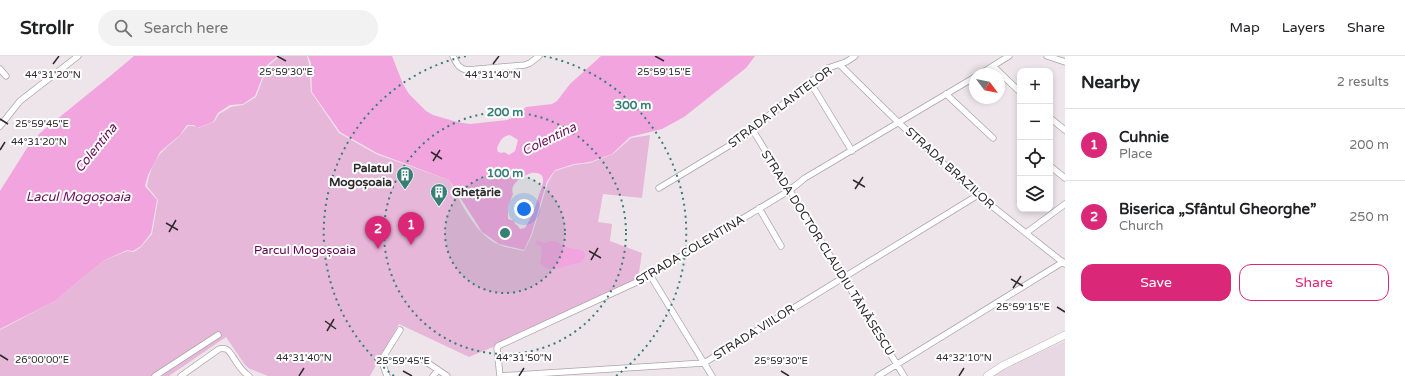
<!DOCTYPE html>
<meta charset="utf-8">
<style>
:root{--surface:#fff;--page:#f2f2f2;--text:#202124;--muted:#757577;--line:#e0e0e0;--accent:#db2777}
body{margin:0;font-family:"Varela Round",sans-serif;background:var(--page);color:var(--text)}
.controls{position:absolute;right:12px;top:12px;display:grid;overflow:hidden;border-radius:8px;box-shadow:0 2px 6px #0003}
.controls button{width:36px;height:36px;display:grid;place-items:center;padding:0;border:0;border-bottom:1px solid var(--line);background:var(--surface);color:var(--text);font:20px sans-serif}
.compass{position:absolute;left:969px;top:12px;width:36px;height:36px;border-radius:50%;background:var(--surface);box-shadow:0 2px 6px #0003;rotate:122deg}
.you{position:absolute;left:524px;top:153px;width:14px;height:14px;margin:-10px;border:3px solid #fff;border-radius:50%;background:#1a73e8;box-shadow:0 0 0 6px #1a73e833}
.badge{display:grid;place-items:center;width:26px;height:26px;border-radius:50%;background:var(--accent);color:#fff;font-size:13px;font-weight:700}
.pin{position:absolute;translate:-50% -33px;filter:drop-shadow(0 1px 2px #0008)}
.pin::after{content:'';position:absolute;top:21px;width:14px;height:12px;background:inherit;clip-path:polygon(0 0,100% 0,50% 100%)}
.list{margin:0;padding:0;list-style:none}
h2{display:flex;justify-content:space-between;align-items:center;height:52px;margin:0;padding:0 16px;font-size:17px}
h2 small{font-size:13px;font-weight:400;color:var(--muted)}
.list li{display:grid;grid-template-columns:26px 1fr auto;gap:12px;align-items:center;box-sizing:border-box;height:72px;padding:0 16px;border-top:1px solid var(--line)}
.list b{display:block;font-size:15px;white-space:nowrap}
.list p{margin:0;font-size:13px;white-space:nowrap;color:var(--muted)}
.list em{font-size:13px;font-style:normal;color:var(--muted)}
.actions{display:flex;gap:8px;padding:12px 16px}
.actions a{flex:1;padding:9px 0;border:1px solid var(--accent);border-radius:12px;text-align:center;font-size:14px;color:var(--accent)}
.actions .main{background:var(--accent);color:#fff}
.icon{flex:none;width:22px;height:22px;fill:none;stroke:currentColor;stroke-width:2;stroke-linecap:round;stroke-linejoin:round}
.map{position:relative;flex:none;width:1065px;height:320px;overflow:hidden}
header{display:flex;align-items:center;gap:24px;box-sizing:border-box;height:56px;padding:0 20px;background:var(--surface);border-bottom:1px solid var(--line)}
header strong{font-size:19px}
nav{display:flex;gap:22px;margin-inline-start:auto;font-size:14px}
.search{width:280px;height:36px;background:var(--page);display:flex;align-items:center;gap:10px;box-sizing:border-box;padding:0 14px;border-radius:22px;color:var(--muted);font-size:15px}
main{display:flex}
aside{flex:1;background:var(--surface)}
.map>svg:first-child{display:block}
.built{fill:#e8d8e3}
.green{fill:#e7b7d9}
.water{fill:#f1a4dd;fill-rule:evenodd}
.lines{fill:none;stroke-linecap:round;stroke-linejoin:round}
.minor-casing{stroke:#ada4aa;stroke-width:7}
.major-casing{stroke:#ada4aa;stroke-width:8}
.minor{stroke:#fff;stroke-width:5.5}
.major{stroke:#fff;stroke-width:7}
.ticks{fill:none;stroke:#2e2a2d;stroke-width:1.5}
.ring{fill:none;stroke:#377e77;stroke-width:2;stroke-dasharray:2 4}
.labels{text-anchor:middle;dominant-baseline:central;stroke-width:4;stroke-linejoin:round;paint-order:stroke}
.street-label{font-size:12px;fill:#2e2a2d;stroke:#fff}
.poi-label{font-size:12px;font-weight:bold;fill:#2e2a2d;stroke:#fff;text-anchor:end}
.park-label{font-size:12px;fill:#5f0050;stroke:#fff}
.water-label{font-size:13px;font-style:italic;fill:#670d58;stroke:#fff}
.ticks-label{font-size:10px;text-anchor:middle;fill:#2e2a2d;stroke:#fff;stroke-width:4;stroke-linejoin:round;paint-order:stroke}
.centre{fill:#377e77;stroke:#fff;stroke-width:2}
.ring-label{font-size:12px;text-anchor:middle;font-weight:bold;fill:#377e77;stroke:#fff;stroke-width:4;stroke-linejoin:round;paint-order:stroke}
</style>
<header>
<strong>Strollr</strong>
<div class="search"><svg class="icon" aria-label="search" viewBox="0 0 24 24"><circle cx="10" cy="10" r="6"/><path d="M15 15l6 6"/></svg>Search here</div>
<nav><a>Map</a><a>Layers</a><a>Share</a></nav>
</header>
<main>
<div class="map">
<svg width="1065" height="320" viewBox="0 0 1065 320">
<rect width="100%" height="100%" fill="#eee5eb"/>
<path class="built" d="M1065 285V320H993L1004 313Z"/>
<path class="green" d="M280 0H307L309 8 311 36 339 77 376 98 449 124C460 145 476 180 500 189 507 192 516 193 524 195L532 179 548 126 555 115 574 109 590 107 613 98 631 82 650 79 642 142 603 138 598 166 612 168 610 185 642 197 638 223 493 291 469 301 399 268 370 320H268L250 313 245 309 226 281 169 320H0V274L55 245 103 205 127 195 134 196 141 191 152 178 158 144 147 130C149 118 154 103 163 95 172 86 180 81 188 70H193L198 72 214 66 219 58 231 51 243 49 256 41 268 10Z"/>
<path class="water" d="M134 0H278L267 9 255 40 243 48 230 49 218 57 213 66 197 72 194 69H187L180 79 160 96 148 119 145 130 157 144 151 177 141 190 133 195 127 194 103 205 55 245 0 273V135L27 92 40 77 109 21Z
M308 0H392L403 28 409 38 426 55 433 59 457 66 470 68 507 64 514 61 526 51 552 48 557 45 570 28 601 0H755L746 12 684 61 662 73 630 81 612 98 590 106 574 108 555 114 547 125 531 179 524 194 499 188 482 176 449 124 377 97 340 76 312 36 311 7ZM510 79 518 84 515 95 509 99 504 96 502 97 498 96 497 92C500 85 502 80 510 79ZM531 117C551 115 541 132 538 142 535 153 531 162 525 172L520 173 517 169 515 168 514 165 508 163V150L513 138C509 128 522 120 531 117Z
M537 184 544 187C561 182 554 187 567 191 572 193 578 193 583 195L585 198V201L580 207C567 207 550 221 540 207L541 203 542 191 535 188Z"/>
<g class="lines">
<g class="minor-casing">
<path id="minor" d="M453 0C456 7 459 13 467 14L525 9 530 7 539 0
M1047 0 1065 6
M840 9 899 67 978 139 1065 208
M993 10 1020 36
M0 13 6 20
M980 18 1009 0
M810 26 852 95
M946 38 993 82
M1050 62 1065 74
M0 70 20 45 78 0
M752 73 904 320
M1050 110 1065 122
M659 132 737 85 828 12 846 6 855 0
M759 152 781 190
M1026 177 1065 148
M650 219 712 320
M422 303 447 320
M155 320 218 279
M181 320 219 293C222 292 223 292 226 293 232 295 238 314 249 320
M387 320 382 306V303L400 274
M433 320 438 314
M500 320 497 292 498 290 641 224 790 134 805 122 975 21
M500 320 704 307 978 139
M878 320 1063 206"/>
</g>
<g class="major-casing">
<path id="major" d="M987 320 1002 310 1065 279"/>
</g>
<use href="#minor" class="minor"/>
<use href="#major" class="major"/>
</g>
<path class="ticks" d="M277 0 286 5M655 0 664 5M53 8 59 0M493 8 499 0M0 63 8 68M0 94 5 86M431 96 442 103M433 105 440 94M853 124 865 131M855 133 863 121M166 167 178 174M169 176 176 164M589 195 601 202M591 204 598 192M1011 223 1023 230M1013 232 1021 220M1057 251 1065 256M325 265 336 273M327 275 334 263M0 299 8 304M403 315 412 320M781 315 789 320M299 320 304 312M519 320 524 312M959 320 964 312"/>
<circle cx="505" cy="177" r="60" fill="#377e77" fill-opacity=".12"/>
<g class="ring">
<circle cx="505" cy="177" r="60"/>
<circle cx="505" cy="177" r="121"/>
<path d="M394 320A181 181 0 0 1 466 0M544 0A181 181 0 0 1 616 320"/>
</g>
<defs>
<g id="building-pin" transform="scale(0.9)"><path d="M0 17L-7.5 6A9.5 9.5 0 1 1 7.5 6Z" fill="#377e77" stroke="#fff"/><path d="M-4-6H4V6H1V3H-1V6H-4ZM-2.5-4.3h1.7v1.8h-1.7ZM.8-4.3h1.7v1.8H.8ZM-2.5-1h1.7V.8h-1.7ZM.8-1h1.7V.8H.8Z" fill="#fff"/></g>
</defs>
<g fill-rule="evenodd">
<use href="#building-pin" x="405" y="119"/>
<use href="#building-pin" x="439" y="136"/>
</g>
<g class="labels">
<g class="street-label">
<text transform="translate(780 51) rotate(-37)">STRADA PLANTELOR</text>
<text transform="translate(950 112) rotate(42)">STRADA BRAZILOR</text>
<text transform="translate(690 194) rotate(-31)">STRADA COLENTINA</text>
<text transform="translate(828 197) rotate(58)">STRADA DOCTOR CLAUDIU TĂNĂSESCU</text>
<text transform="translate(754 276) rotate(-32)">STRADA VIILOR</text>
</g>
<g class="poi-label">
<text x="392" y="112">Palatul<tspan x="392" dy="14">Mogoșoaia</tspan></text>
<text x="452" y="136" text-anchor="start">Ghețărie</text>
</g>
<g class="park-label">
<text x="305" y="194">Parcul Mogoșoaia</text>
</g>
<g class="water-label">
<text transform="translate(549 83) rotate(-26)">Colentina</text>
<text transform="translate(96 92) rotate(-51)">Colentina</text>
<text x="78" y="141">Lacul Mogoșoaia</text>
</g>
</g>
<g class="ticks-label">
<text x="286" y="19">25°59'30"E</text>
<text x="664" y="19">25°59'15"E</text>
<text x="53" y="22">44°31'20"N</text>
<text x="493" y="22">44°31'40"N</text>
<text x="42" y="71">25°59'45"E</text>
<text x="39" y="89">44°31'20"N</text>
<text x="1023" y="254">25°59'15"E</text>
<text x="304" y="305">44°31'40"N</text>
<text x="524" y="305">44°31'50"N</text>
<text x="964" y="305">44°32'10"N</text>
<text x="42" y="307">26°00'00"E</text>
<text x="403" y="308">25°59'45"E</text>
<text x="781" y="308">25°59'30"E</text>
</g>
<circle cx="505" cy="177" r="6" class="centre"/>
<g class="ring-label">
<text x="633" y="53">300 m</text>
<text x="505" y="60">200 m</text>
<text x="505" y="121">100 m</text>
</g>
</svg>
<div class="controls">
<button>+</button>
<button>−</button>
<button><svg class="icon" aria-label="locate" viewBox="0 0 24 24"><circle cx="12" cy="12" r="6"/><path d="M12 2v4M12 18v4M2 12h4M18 12h4"/></svg></button>
<button><svg class="icon" aria-label="layers" viewBox="0 0 24 24"><path d="M12 4l9 5-9 5-9-5zM3 14l9 5 9-5"/></svg></button>
</div>
<svg class="compass" viewBox="-18 -18 36 36"><path d="M0-13l5 13h-10z" fill="#e53935"/><path d="M0 13l5-13h-10z" fill="#757577"/></svg>
<div class="you"></div>
<div class="pin badge" style="left:411px;top:189px">1</div>
<div class="pin badge" style="left:378px;top:193px">2</div>
</div>
<aside>
<h2>Nearby<small>2 results</small></h2>
<ul class="list">
<li><span class="badge">1</span><div><b>Cuhnie</b><p>Place</p></div><em>200 m</em></li>
<li><span class="badge">2</span><div><b>Biserica „Sfântul Gheorghe”</b><p>Church</p></div><em>250 m</em></li>
</ul>
<div class="actions"><a class="main">Save</a><a>Share</a></div>
</aside>
</main>
